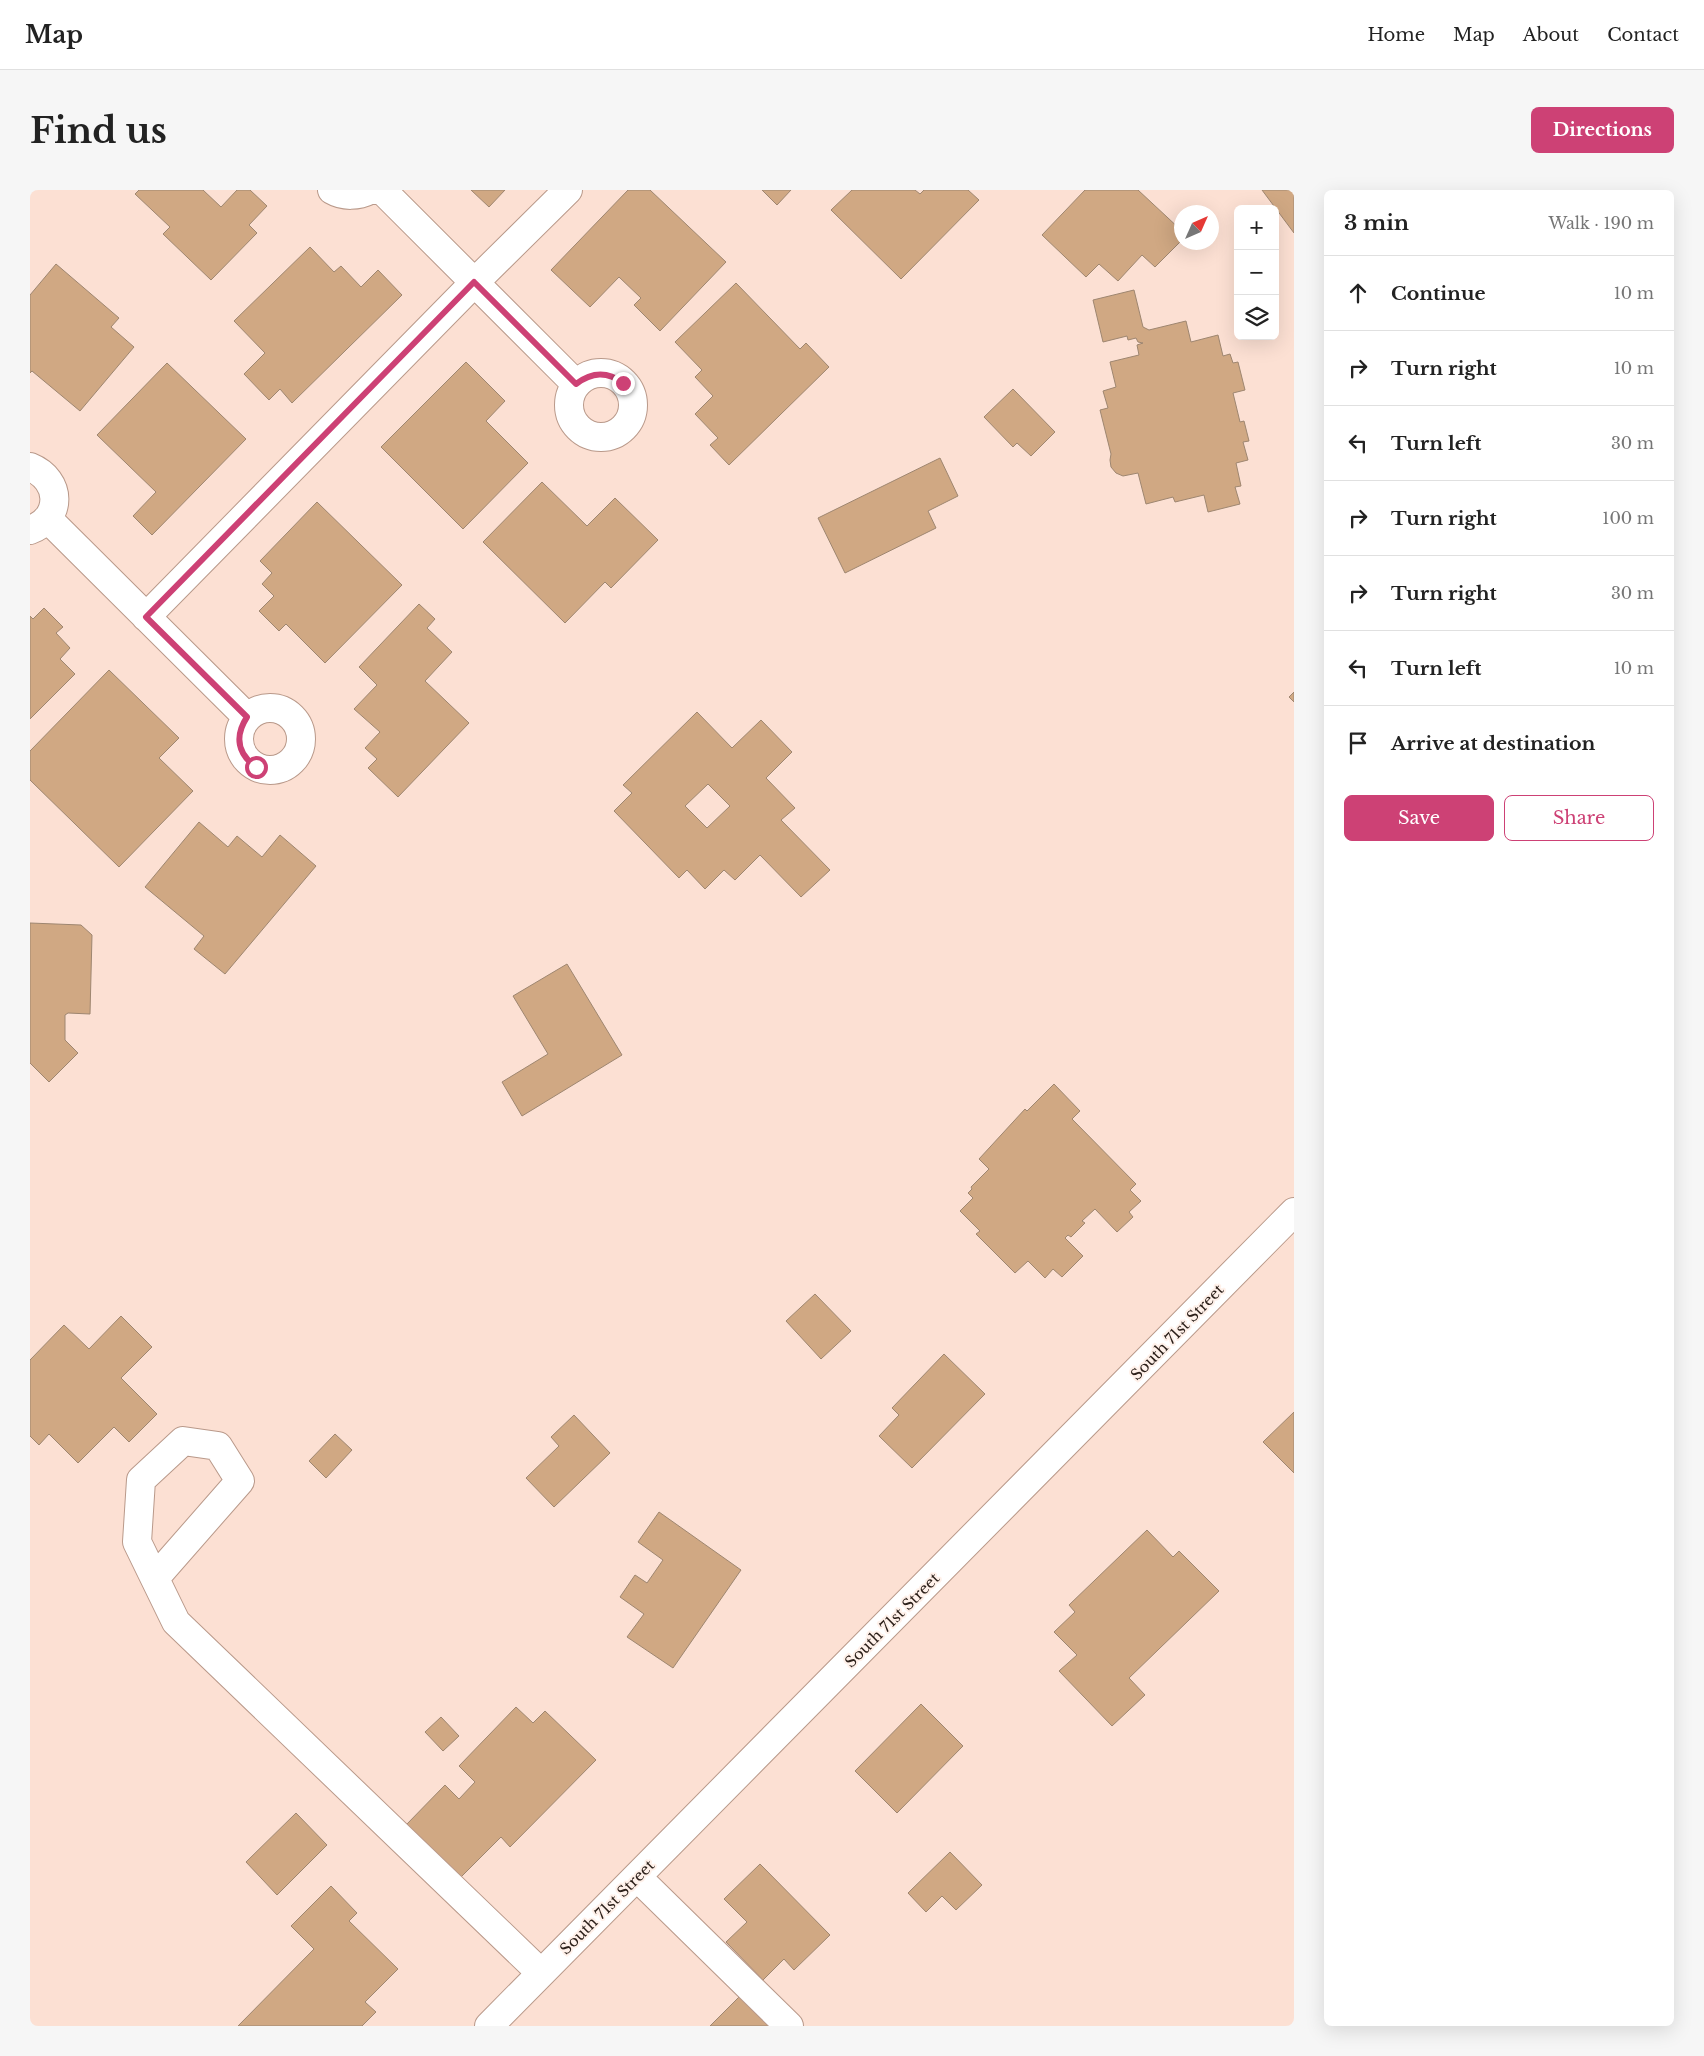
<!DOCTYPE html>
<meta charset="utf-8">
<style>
:root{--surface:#fff;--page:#f6f6f6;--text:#222;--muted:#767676;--line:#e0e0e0;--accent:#cd4175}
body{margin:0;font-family:"Libre Baskerville",serif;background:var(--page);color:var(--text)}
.controls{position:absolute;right:15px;top:15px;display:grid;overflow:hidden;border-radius:8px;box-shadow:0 5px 20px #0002}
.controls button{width:45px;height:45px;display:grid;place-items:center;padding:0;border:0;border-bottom:1px solid var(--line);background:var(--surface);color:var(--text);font:25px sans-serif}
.compass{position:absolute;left:1144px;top:15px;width:45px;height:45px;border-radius:50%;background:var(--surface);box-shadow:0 5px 20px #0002;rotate:45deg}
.stop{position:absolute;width:15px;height:15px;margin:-11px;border:4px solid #cd4175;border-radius:50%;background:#fff}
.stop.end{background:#cd4175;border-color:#fff;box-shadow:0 1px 5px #0008}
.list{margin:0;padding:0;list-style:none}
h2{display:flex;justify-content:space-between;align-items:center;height:65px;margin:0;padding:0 20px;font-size:21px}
h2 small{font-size:16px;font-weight:400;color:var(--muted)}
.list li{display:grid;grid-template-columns:32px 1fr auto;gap:15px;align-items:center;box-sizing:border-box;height:75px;padding:0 20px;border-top:1px solid var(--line)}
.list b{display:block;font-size:19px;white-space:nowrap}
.list em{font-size:16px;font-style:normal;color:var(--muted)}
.actions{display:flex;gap:10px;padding:15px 20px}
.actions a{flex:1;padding:11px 0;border:1px solid var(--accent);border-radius:8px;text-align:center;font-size:18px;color:var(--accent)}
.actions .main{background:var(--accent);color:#fff}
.icon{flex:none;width:28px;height:28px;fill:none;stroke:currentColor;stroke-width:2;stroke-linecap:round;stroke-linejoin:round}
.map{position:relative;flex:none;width:1264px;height:1836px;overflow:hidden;border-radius:8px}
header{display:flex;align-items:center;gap:30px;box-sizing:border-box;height:70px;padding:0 25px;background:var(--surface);border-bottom:1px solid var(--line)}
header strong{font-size:24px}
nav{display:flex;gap:28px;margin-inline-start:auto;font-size:18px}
.intro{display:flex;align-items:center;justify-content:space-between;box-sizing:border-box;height:120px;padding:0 30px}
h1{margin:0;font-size:35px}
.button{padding:12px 22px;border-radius:8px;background:var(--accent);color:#fff;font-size:18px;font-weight:700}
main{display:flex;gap:30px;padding:0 30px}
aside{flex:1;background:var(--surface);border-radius:8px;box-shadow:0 5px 20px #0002}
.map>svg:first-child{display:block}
.building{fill:#d0a883;stroke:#9e8670;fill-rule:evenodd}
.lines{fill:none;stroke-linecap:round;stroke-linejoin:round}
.minor-casing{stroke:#b9998a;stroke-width:30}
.minor{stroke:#fff;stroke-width:28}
.route{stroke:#cd4175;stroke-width:6}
.labels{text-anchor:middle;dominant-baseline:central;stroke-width:4;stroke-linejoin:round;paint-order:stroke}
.street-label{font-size:15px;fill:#2c201a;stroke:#fff1ea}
</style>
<header>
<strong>Map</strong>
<nav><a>Home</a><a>Map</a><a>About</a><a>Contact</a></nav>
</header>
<div class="intro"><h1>Find us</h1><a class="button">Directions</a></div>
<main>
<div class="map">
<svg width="1264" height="1836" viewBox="0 0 1264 1836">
<rect width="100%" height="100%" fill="#fce0d3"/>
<path class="building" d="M109 0H173L191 17 207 0H220L237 16 219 35 227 43 181 90 133 44 140 37 105 4Z
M441 0H475L459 17Z
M598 0H620L696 72 630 141 604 115 611 108 589 87 560 117 521 80Z
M732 0H761L747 15Z
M822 0H885L890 4 894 0H938L949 10 871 89 801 20Z
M1055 0H1108L1152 41V50L1125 77 1112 65 1088 91 1069 74 1056 87 1012 45Z
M1232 0H1264V43Z
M280 57 304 82 311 76 331 97 348 80 372 105 262 213 250 199 239 210 214 184 235 163 204 131Z
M26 74 89 128 81 137 104 157 50 221 2 181 0 183V105Z
M706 93 770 159 776 153 799 177 699 275 680 255 688 248 665 224 683 206 665 187 672 180 645 152Z
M1104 100 1113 137 1119 140 1156 131 1161 152 1188 145 1193 166 1200 164 1203 173 1208 172 1215 200 1203 203 1210 232 1214 231 1219 251 1213 252 1218 270 1206 273 1211 296 1205 297 1210 314 1178 322 1174 305 1145 312 1143 307 1116 314 1108 283 1093 286 1086 283 1081 277 1080 270 1081 264 1070 220 1078 218 1073 201 1086 197 1080 172 1109 165 1107 155 1113 153 1108 152 1106 148 1098 150 1097 146 1073 152 1063 110Z
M436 172 475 211 456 231 498 273 433 339 351 257Z
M137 173 216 249 122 345 103 326 126 302 67 245Z
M983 199 1025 242 1001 266 987 253 983 257 954 227Z
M910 268 928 306 898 321 906 338 815 383 788 328Z
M512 292 557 336 585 308 628 350 581 398 575 392 535 433 453 352Z
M287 312 372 395 295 473 256 434 249 441 229 421 244 406 232 394 242 383 230 371Z
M389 414 405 429 397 438 422 462 395 491 439 533 368 607 338 578 347 569 335 558 350 542 324 519 347 495 329 477Z
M14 418 33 437 26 443 40 458 30 469 45 484 0 529V426L3 429Z
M79 480 149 548 129 568 163 601 89 677 0 590V561Z
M1264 502V512L1259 507Z
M667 522 702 558 731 530 762 562 736 588 765 618 751 630 800 680 771 707 730 665 705 690 694 680 675 699 657 680 649 688 584 621 602 603 593 595ZM678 594 700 616 677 638 655 616Z
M169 632 198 657 207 646 232 667 250 645 286 676 195 784 164 759 174 746 115 697Z
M0 733 51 735 62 745 60 824 38 823 35 825V850L48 863 19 892 0 873Z
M537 774 592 865 492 926 472 892 518 864 483 806Z
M1024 894 1050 921 1042 929 1106 994 1100 1000 1111 1011 1099 1022 1103 1027 1087 1042 1065 1019 1052 1031 1055 1033 1041 1047 1038 1045 1035 1048 1053 1066 1032 1087 1023 1079 1015 1088 998 1071 985 1083 946 1044 950 1041 930 1021 943 1008 938 1003 942 999 941 997 959 979 949 969 995 919 997 921Z
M785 1104 821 1141 791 1169 756 1131Z
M91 1126 122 1157 91 1188 127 1224 99 1252 84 1237 48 1273 19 1244 9 1255 0 1246V1170L34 1135 59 1159Z
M914 1164 955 1204 882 1278 849 1246 869 1225 862 1218Z
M1264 1222V1283L1233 1252Z
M544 1225 580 1263 524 1317 496 1288 529 1256 521 1247Z
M305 1244 322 1260 296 1288 279 1271Z
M629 1322 711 1380 643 1478 597 1447 614 1424 590 1407 605 1385 617 1393 633 1370 608 1352Z
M1117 1340 1143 1367 1149 1361 1189 1401 1099 1488 1115 1505 1082 1536 1029 1481 1047 1465 1024 1442 1045 1422 1039 1415Z
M891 1514 933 1556 867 1623 825 1581Z
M486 1517 503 1533 515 1521 566 1570 480 1657 471 1647 430 1688 376 1635 415 1595 429 1609 445 1592 429 1576Z
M411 1527 429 1546 413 1561 395 1542Z
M266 1623 297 1655 247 1705 216 1672Z
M920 1662 952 1695 926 1720 912 1706 896 1722 878 1703Z
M730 1674 800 1745 764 1780 754 1769 733 1790 696 1752 717 1732 694 1709Z
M301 1696 327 1723 319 1731 368 1779 335 1812 346 1822 332 1836H208L284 1759 261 1736Z
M710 1806 740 1836H680Z"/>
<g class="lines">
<g class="minor-casing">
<path id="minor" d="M302 0C314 7 328 6 340 0
M352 0 546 194
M539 215a32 32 0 1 1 64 0a32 32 0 1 1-64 0Z
M0 277C32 290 33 328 0 340
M18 329 217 527
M116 427 445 92 538 0
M209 549a31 31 0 1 1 62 0a31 31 0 1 1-62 0Z
M125 1388 210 1291 188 1256 153 1251 111 1290 107 1352 146 1432 511 1783
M607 1687 759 1836
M459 1836 1264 1022"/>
</g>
<use href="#minor" class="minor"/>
</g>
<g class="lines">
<path class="route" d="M226 577C208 564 204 547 217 527L116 427 444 92 546 194C562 182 577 181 593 193"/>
</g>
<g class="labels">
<g class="street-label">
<text transform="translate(1147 1142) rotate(-46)">South 71st Street</text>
<text transform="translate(862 1430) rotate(-45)">South 71st Street</text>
<text transform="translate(577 1717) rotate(-45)">South 71st Street</text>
</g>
</g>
</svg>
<div class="controls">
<button>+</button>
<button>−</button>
<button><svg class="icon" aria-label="layers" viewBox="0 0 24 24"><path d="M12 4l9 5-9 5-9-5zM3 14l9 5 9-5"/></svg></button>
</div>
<svg class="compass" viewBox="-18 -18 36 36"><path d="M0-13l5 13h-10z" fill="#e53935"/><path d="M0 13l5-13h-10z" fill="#767676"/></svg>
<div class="stop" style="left:226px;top:577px"></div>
<div class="stop end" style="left:593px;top:193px"></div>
</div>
<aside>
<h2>3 min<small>Walk · 190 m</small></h2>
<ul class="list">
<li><svg class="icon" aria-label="ahead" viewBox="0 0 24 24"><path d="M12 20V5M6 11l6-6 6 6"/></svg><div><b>Continue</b></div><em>10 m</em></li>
<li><svg class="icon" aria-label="right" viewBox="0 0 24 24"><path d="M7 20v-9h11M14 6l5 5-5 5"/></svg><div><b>Turn right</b></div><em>10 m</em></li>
<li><svg class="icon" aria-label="left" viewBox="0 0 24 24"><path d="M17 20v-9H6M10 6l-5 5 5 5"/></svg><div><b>Turn left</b></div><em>30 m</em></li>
<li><svg class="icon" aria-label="right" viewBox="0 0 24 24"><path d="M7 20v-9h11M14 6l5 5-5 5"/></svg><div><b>Turn right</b></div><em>100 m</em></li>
<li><svg class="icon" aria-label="right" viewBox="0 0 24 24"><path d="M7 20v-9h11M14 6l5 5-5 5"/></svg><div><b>Turn right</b></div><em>30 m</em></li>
<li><svg class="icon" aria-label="left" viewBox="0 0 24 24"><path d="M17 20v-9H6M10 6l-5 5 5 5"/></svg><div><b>Turn left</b></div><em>10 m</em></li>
<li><svg class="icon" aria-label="arrive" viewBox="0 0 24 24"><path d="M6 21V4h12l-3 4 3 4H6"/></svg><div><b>Arrive at destination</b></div></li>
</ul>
<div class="actions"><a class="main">Save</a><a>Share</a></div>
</aside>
</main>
